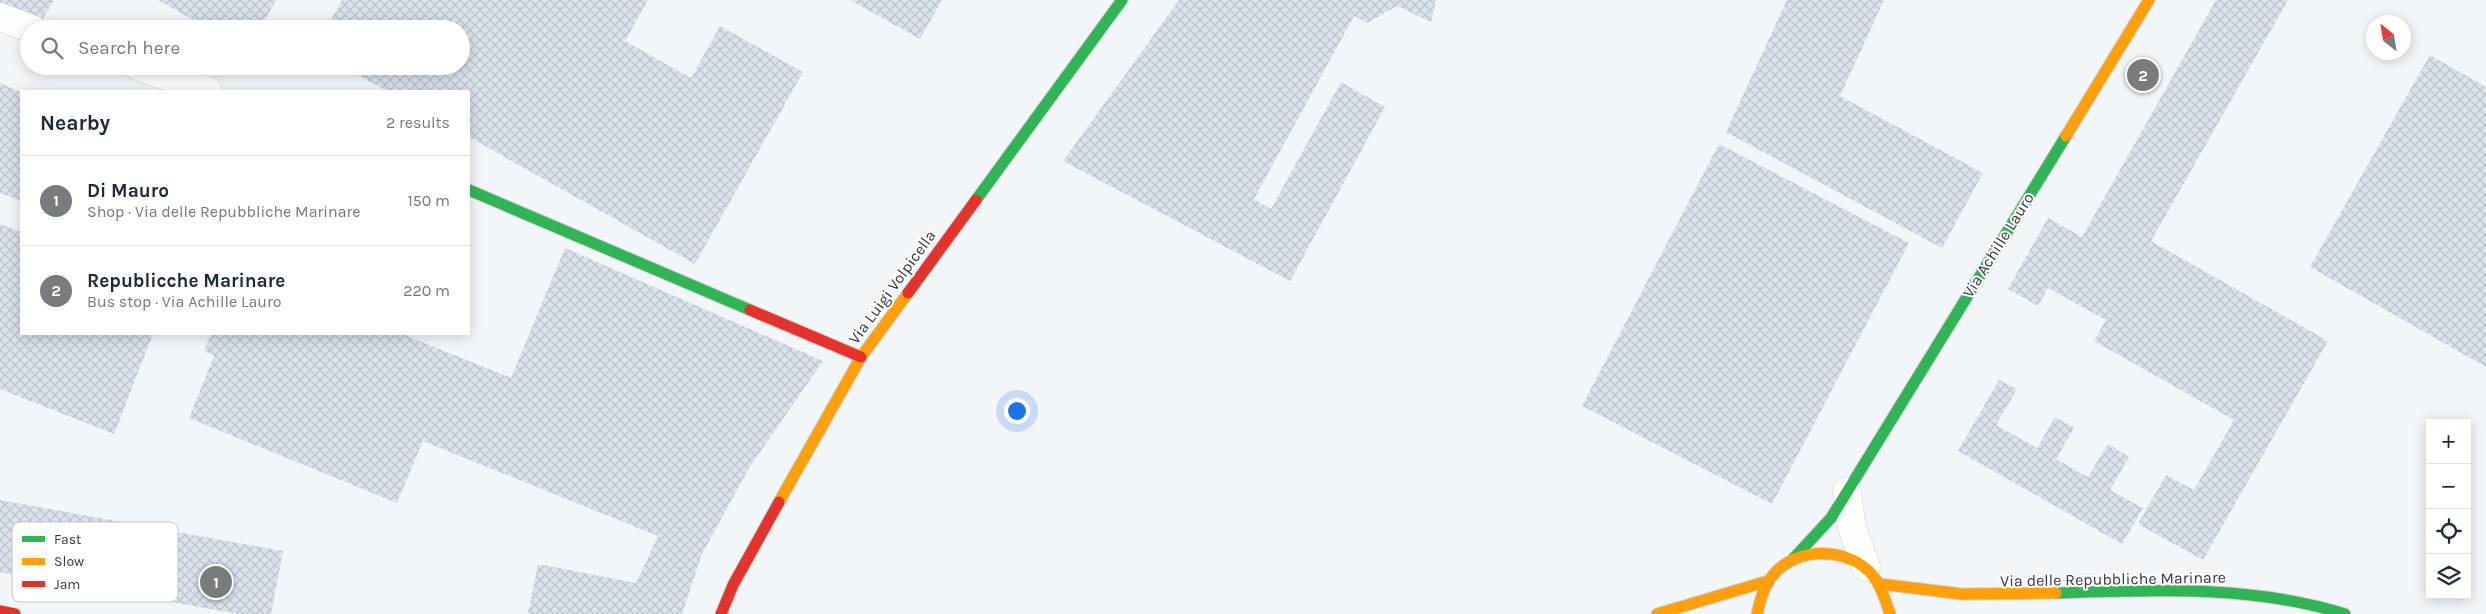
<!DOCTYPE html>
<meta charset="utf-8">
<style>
:root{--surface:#fff;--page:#f2f2f3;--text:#1f2937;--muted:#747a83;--line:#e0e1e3;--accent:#797c7f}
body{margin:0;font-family:Karla,sans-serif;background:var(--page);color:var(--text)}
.controls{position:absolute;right:15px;bottom:15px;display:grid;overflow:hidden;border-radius:0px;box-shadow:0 2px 12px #0003}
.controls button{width:45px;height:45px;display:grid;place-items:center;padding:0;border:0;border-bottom:1px solid var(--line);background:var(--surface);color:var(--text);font:25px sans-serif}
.compass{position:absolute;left:2366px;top:15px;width:45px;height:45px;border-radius:50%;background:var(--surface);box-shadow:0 2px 12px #0003;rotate:330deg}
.you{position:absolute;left:1016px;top:410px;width:18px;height:18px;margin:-12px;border:4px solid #fff;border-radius:50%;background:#1a73e8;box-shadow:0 0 0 8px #1a73e833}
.badge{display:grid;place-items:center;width:32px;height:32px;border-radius:50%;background:var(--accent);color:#fff;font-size:16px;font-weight:700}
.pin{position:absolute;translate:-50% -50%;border:2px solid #fff;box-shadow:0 1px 5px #0006}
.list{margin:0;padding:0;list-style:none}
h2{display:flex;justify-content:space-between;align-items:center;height:65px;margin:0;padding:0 20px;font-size:21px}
h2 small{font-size:16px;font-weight:400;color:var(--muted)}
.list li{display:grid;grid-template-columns:32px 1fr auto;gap:15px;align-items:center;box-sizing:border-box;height:90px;padding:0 20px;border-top:1px solid var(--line)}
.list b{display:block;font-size:19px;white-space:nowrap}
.list p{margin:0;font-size:16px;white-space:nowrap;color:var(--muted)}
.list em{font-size:16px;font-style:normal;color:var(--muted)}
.icon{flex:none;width:28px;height:28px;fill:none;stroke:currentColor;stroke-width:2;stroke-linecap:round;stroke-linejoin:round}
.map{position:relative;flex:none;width:2486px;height:614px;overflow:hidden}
.search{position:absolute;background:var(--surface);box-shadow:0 2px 12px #0003;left:20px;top:20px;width:450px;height:55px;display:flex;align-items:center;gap:12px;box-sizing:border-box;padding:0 18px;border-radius:28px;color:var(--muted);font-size:19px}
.panel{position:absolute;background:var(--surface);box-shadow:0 2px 12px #0003;left:20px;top:90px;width:450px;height:245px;border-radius:0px}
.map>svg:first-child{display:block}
.building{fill:url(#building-cross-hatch)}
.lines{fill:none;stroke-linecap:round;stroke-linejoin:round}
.street-casing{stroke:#d0d2d4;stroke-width:29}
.fast-casing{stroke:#d0d2d4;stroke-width:13}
.slow-casing{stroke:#d0d2d4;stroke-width:13}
.jam-casing{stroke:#d0d2d4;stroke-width:13}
.street{stroke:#fdfefe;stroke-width:28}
.fast{stroke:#30b455;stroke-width:11}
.slow{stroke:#ff9f0a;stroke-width:11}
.jam{stroke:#e5322d;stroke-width:11}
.labels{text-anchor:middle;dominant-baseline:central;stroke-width:4;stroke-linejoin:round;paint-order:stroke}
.street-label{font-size:16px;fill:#383a3d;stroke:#fff}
.key{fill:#fff;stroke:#c3c4c5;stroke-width:1}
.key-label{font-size:14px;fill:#383a3d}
</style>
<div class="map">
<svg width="2486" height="614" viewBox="0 0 2486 614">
<defs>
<pattern id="building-cross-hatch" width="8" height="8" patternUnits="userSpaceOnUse" patternTransform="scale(1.25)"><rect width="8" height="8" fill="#dbe2ec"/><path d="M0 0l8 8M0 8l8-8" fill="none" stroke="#bdc3cb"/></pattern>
</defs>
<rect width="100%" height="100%" fill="#f3f6f9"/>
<path class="building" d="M0 0H54L42 20 0 4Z
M158 0H276L260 29H209Z
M342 0H648L625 41 691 78 720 26 803 72 695 264 469 137V91H387L342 66H461V29H326Z
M850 0H942L920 39Z
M1179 0H1436L1431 22 1397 6 1367 23 1354 16 1254 199 1271 209 1341 82 1385 107 1290 281 1063 161Z
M1787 0H1884L1840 96 1983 173 1942 248 1726 132Z
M2216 0H2288L2151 241 2328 341 2203 560 2138 524 2166 475 2194 490 2234 420 2094 341 2106 320 2048 288 2038 306 2008 289 2048 218 2082 237Z
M2430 55 2486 87V367L2310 267Z
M0 83 21 92V201L0 193Z
M1719 144 1909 243 1772 504 1582 406Z
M0 224 21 232V334H153L114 434 0 389Z
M565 248 823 361 749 468 702 554 682 614H528L538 564 636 583 658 536 423 441 397 503 189 418 214 356 204 351 211 334H402L511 378Z
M1999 380 2017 389 1996 425 2037 448 2055 417 2074 428 2056 459 2088 477 2108 444 2129 457 2110 490 2143 508 2122 544 1958 451Z
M0 500 283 551 271 614H239L0 572Z"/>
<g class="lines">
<g class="street-casing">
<path id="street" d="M0 17 32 29
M138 66 208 91
M1847 491 1852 528 1866 567"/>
</g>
<g class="fast-casing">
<path id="fast" d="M469 190 750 310
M976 200 1122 0
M1793 559 1831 518 2066 136
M2056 593C2152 590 2252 585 2345 614"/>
</g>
<g class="slow-casing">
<path id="slow" d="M2066 136 2149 0
M779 502 861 357 908 293
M1880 584 1962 594 2056 593
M1657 614 1768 581
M1757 614C1759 606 1761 596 1765 588 1782 550 1833 544 1864 567 1880 579 1884 597 1890 614"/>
</g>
<g class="jam-casing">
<path id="jam" d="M908 293 976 200
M750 310 861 357
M0 611 15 614
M721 614 733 585 779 502"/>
</g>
<use href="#street" class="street"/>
<use href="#fast" class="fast"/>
<use href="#slow" class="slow"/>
<use href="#jam" class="jam"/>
</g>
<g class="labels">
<g class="street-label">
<text transform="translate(1998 245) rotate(-58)">Via Achille Lauro</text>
<text transform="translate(892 287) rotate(-54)">Via Luigi Volpicella</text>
<text transform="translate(2113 579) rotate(-1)">Via delle Repubbliche Marinare</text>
</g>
</g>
<rect x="12" y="522" width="166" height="80" rx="8" class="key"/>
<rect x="22" y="536" width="23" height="6" fill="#30b455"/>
<rect x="22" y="558" width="23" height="7" fill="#ff9f0a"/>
<rect x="22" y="581" width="23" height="6" fill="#e5322d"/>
<g class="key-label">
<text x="54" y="544">Fast</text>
<text x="54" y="566">Slow</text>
<text x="54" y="589">Jam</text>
</g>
</svg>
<div class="controls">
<button>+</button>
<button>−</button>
<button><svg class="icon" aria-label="locate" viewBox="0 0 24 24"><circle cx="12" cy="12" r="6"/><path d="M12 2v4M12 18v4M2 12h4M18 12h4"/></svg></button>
<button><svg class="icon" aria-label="layers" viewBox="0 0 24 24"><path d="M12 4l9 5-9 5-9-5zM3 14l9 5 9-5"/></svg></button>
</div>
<svg class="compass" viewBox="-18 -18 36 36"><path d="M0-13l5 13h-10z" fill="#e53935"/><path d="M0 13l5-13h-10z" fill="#747a83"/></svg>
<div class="you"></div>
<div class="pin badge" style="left:216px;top:582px">1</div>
<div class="pin badge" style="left:2143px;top:75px">2</div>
<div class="search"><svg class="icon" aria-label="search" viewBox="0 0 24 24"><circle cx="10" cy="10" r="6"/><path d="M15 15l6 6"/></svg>Search here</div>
<section class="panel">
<h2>Nearby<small>2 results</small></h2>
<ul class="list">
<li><span class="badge">1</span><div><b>Di Mauro</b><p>Shop · Via delle Repubbliche Marinare</p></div><em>150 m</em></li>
<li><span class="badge">2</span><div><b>Republicche Marinare</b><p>Bus stop · Via Achille Lauro</p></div><em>220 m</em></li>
</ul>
</section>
</div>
